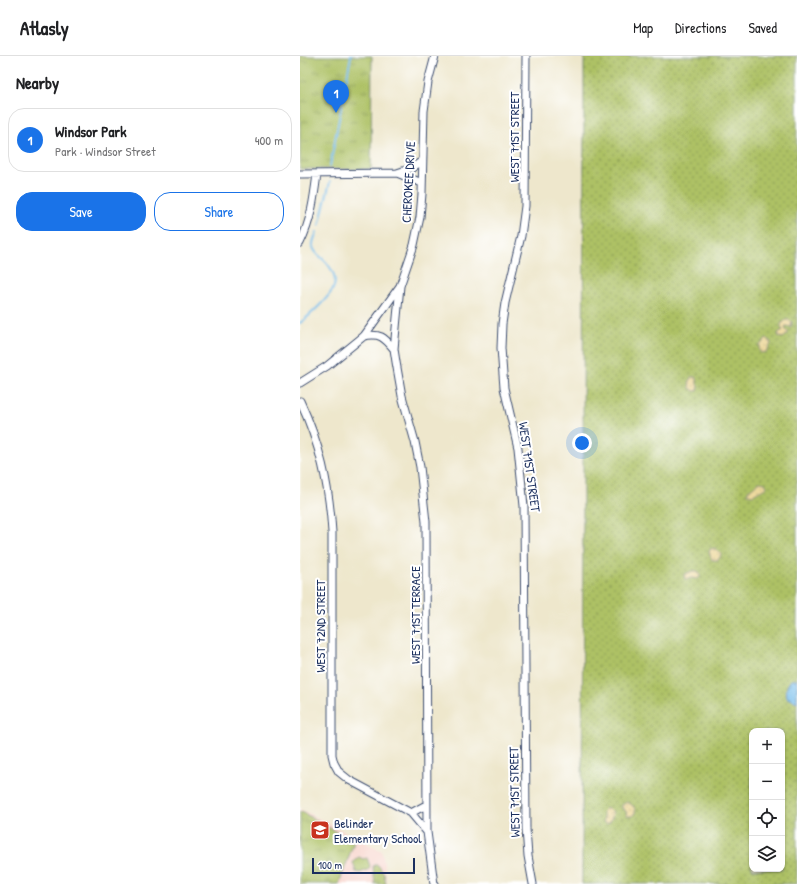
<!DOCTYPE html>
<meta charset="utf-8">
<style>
:root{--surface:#fff;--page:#f6f6f6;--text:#202124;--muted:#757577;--line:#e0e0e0;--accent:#1a73e8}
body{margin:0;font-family:"Patrick Hand",sans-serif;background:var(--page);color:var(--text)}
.controls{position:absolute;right:12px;bottom:12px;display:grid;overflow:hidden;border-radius:8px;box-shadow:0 1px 3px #0004}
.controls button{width:36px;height:36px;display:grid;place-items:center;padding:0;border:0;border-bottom:1px solid var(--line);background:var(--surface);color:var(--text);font:20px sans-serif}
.scale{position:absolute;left:12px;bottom:10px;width:103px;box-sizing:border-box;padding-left:4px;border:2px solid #1b2f5e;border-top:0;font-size:11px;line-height:14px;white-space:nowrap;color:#1b2f5e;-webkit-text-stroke:3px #fff;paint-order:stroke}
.you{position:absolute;left:282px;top:387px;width:14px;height:14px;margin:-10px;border:3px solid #fff;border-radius:50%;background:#1a73e8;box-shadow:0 0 0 6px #1a73e833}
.badge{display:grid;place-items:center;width:26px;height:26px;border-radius:50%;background:var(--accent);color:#fff;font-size:13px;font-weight:700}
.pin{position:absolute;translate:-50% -33px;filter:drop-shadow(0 1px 2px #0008)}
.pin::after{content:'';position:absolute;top:21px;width:14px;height:12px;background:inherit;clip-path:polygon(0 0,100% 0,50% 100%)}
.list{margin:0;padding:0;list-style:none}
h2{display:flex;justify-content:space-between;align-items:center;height:52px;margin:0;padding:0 16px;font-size:17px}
h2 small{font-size:13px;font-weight:400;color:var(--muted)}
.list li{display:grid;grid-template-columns:26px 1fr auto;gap:12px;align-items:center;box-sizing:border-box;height:64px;margin:0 8px 8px;padding:0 8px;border:1px solid var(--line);border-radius:16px}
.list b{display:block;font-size:15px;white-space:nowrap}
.list p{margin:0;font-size:13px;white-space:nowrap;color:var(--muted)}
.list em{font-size:13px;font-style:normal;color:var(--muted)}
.actions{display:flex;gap:8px;padding:12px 16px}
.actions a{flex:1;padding:9px 0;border:1px solid var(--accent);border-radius:16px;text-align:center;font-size:14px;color:var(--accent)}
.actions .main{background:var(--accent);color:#fff}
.icon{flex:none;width:22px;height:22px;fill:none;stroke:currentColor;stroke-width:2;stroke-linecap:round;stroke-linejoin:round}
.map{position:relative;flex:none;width:497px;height:828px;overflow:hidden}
header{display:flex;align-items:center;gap:24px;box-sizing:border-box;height:56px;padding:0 20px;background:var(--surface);border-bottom:1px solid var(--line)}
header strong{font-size:19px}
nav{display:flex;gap:22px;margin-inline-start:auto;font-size:14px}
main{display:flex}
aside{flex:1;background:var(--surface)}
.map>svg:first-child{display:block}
.built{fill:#f7d1c8}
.grass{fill:url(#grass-dots);stroke:#647862;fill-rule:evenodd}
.sand{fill:url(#sand-dots);stroke:#84847e}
.park{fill:url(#park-tufts);stroke:#647862}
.water{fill:url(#water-ripples);stroke:#4675a4}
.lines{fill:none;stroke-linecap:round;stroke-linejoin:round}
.stream{stroke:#72bbea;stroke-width:2}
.minor-casing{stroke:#3b4b6e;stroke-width:9}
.minor{stroke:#fff;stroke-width:7}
.labels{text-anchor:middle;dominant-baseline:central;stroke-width:4;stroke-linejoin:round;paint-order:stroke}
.street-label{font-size:13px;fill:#1b2f5e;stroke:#fff}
.poi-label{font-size:13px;fill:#1b2f5e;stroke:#fff;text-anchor:start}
</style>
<header>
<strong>Atlasly</strong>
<nav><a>Map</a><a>Directions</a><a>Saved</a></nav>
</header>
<main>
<aside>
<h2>Nearby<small></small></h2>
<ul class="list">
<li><span class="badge">1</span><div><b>Windsor Park</b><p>Park · Windsor Street</p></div><em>400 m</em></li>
</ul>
<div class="actions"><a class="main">Save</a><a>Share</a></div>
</aside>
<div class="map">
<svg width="497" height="828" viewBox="0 0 497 828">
<defs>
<pattern id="grass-dots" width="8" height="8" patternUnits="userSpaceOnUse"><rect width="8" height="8" fill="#adc165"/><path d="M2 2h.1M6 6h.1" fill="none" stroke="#8c9d56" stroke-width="1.8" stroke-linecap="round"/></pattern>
<pattern id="sand-dots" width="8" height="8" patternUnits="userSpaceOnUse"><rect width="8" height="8" fill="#eeda9e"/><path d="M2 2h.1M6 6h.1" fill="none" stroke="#ccbb8a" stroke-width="1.8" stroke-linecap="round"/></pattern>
<pattern id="park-tufts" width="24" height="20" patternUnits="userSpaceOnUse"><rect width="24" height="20" fill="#adc165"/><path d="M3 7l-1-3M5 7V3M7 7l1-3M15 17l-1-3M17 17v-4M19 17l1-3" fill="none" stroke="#8c9d56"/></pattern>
<pattern id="water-ripples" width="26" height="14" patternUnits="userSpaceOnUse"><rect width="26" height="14" fill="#72bbea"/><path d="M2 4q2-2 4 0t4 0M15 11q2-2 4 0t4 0" fill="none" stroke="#5d98c1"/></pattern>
</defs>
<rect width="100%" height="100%" fill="#fff"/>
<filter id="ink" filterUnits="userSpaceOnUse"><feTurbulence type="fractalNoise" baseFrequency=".025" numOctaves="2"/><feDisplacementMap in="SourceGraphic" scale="8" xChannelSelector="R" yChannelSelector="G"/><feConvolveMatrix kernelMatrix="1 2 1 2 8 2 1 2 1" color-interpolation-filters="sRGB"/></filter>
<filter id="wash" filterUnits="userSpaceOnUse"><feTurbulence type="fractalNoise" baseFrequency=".012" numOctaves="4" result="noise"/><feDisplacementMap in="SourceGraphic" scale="16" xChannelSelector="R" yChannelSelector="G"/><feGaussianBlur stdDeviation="0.9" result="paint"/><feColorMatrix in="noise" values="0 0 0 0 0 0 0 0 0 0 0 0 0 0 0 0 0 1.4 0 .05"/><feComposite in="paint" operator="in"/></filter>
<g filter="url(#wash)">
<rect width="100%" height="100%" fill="#eee7cc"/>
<path class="built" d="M0 753 82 795 87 828H0Z"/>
<path class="grass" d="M284 0H497V828H282ZM452 675H482V813H452Z"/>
<path class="sand" d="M486 264H490L492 266 491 271 486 270 485 273 488 276V278L483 282 479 281 478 277 483 274 481 272V268Z
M467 283 470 285 471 288 466 296 461 297 459 294 460 289Z
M391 321H395L397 322V326L396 327 399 330 398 335H394L390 332 389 327Z
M460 426 465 427 467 431 453 439 448 438V434C453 432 455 428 460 426Z
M415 492 421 498 420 501 418 504H412L409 497 410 493Z
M392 515H398L400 518V521L397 523 391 522 386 524 384 521 385 518Z
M327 746C332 749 336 751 335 757L332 760H327L326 755 322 752V749Z
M306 752 312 755 313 758 310 766 306 768 303 765 304 761 302 756Z"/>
<path class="park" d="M0 0H72L71 113H0Z
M0 755 54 786 39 828H0Z
M59 801 63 803 67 802 70 810 69 813 60 817 56 816 53 806 56 803Z
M74 809H78C81 812 81 815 84 818L86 828H75L73 811Z"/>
<path class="water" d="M491 624H497V646L487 642C486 634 486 630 491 624Z"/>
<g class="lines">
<path class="stream" d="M30 110 51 0
M19 170 30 126
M0 267C7 262 13 256 19 250 31 238 42 227 29 210 25 203 15 199 13 191 12 186 15 181 17 176"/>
</g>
</g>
<g filter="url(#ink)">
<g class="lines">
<g class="minor-casing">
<path id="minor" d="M226 0 225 150 221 180 205 247 202 268 201 292 204 332 218 392 224 450 226 773 228 800 233 828
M97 117 112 112 122 105
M0 118 97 117 122 127
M0 187C11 165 14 142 17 118
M100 230 94 293 96 306 102 340 115 386 120 411 126 466 127 776 134 828
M64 280C80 277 84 281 94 293
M0 327 27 310 64 280 100 230 114 189 120 161 122 138 124 55 128 26 135 0
M0 345C20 388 29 428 32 476V699L34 707 39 716 49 724 111 757 127 776
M111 757 126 749"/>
</g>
<use href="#minor" class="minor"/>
</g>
</g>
<defs>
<g id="school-square" transform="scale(1)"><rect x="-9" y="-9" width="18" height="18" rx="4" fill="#c8321e" stroke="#fff"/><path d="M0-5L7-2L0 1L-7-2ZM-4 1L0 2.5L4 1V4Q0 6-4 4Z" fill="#fff"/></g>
</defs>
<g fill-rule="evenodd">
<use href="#school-square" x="20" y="774"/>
</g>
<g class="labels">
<g class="street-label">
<text transform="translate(214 81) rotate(-90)">WEST 71ST STREET</text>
<text transform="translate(108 126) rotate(-87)">CHEROKEE DRIVE</text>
<text transform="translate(230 411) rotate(82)">WEST 71ST STREET</text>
<text transform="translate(115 559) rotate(-90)">WEST 71ST TERRACE</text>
<text transform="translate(20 570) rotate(-90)">WEST 72ND STREET</text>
<text transform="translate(214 736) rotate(-91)">WEST 71ST STREET</text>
</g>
<g class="poi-label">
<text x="34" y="767">Belinder<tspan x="34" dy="15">Elementary School</tspan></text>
</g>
</g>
</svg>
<div class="controls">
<button>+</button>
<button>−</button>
<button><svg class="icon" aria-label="locate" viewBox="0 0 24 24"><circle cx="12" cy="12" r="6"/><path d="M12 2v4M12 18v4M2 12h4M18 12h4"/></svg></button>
<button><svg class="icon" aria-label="layers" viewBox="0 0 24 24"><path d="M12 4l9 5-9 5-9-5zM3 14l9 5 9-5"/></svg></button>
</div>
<div class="scale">100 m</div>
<div class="you"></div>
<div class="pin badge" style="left:36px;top:57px">1</div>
</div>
</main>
